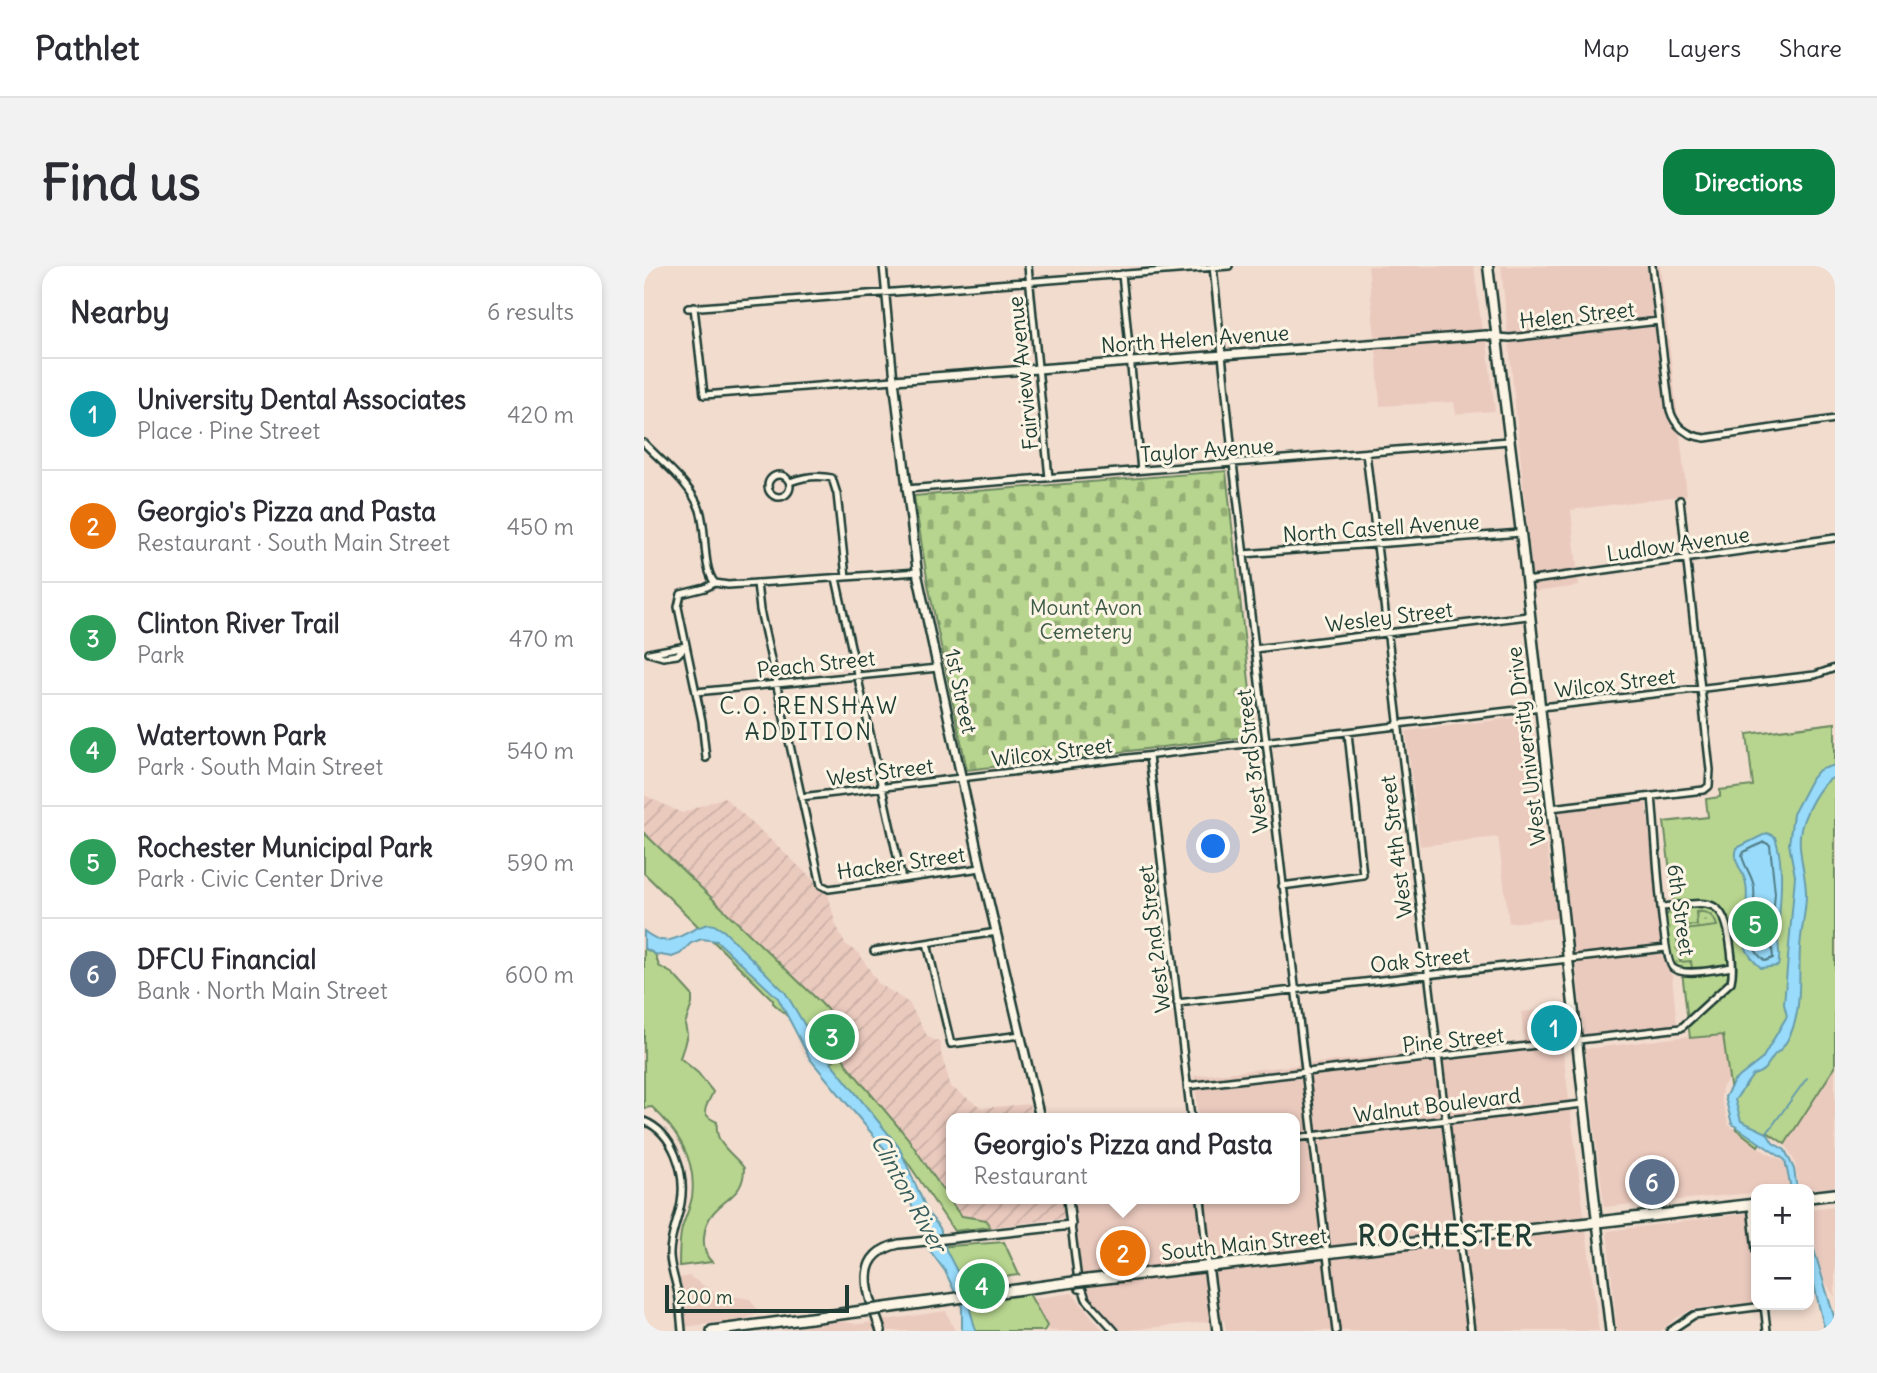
<!DOCTYPE html>
<meta charset="utf-8">
<style>
:root{--surface:#fff;--page:#f2f2f3;--text:#2b2b33;--muted:#7c7c81;--line:#e1e1e2;--accent:#0b8043}
body{margin:0;font-family:Delius,sans-serif;background:var(--page);color:var(--text)}
.controls{position:absolute;right:21px;bottom:21px;display:grid;overflow:hidden;border-radius:14px;box-shadow:0 4px 10px #0003}
.controls button{width:63px;height:63px;display:grid;place-items:center;padding:0;border:0;border-bottom:2px solid var(--line);background:var(--surface);color:var(--text);font:35px sans-serif}
.scale{position:absolute;left:21px;bottom:18px;width:184px;box-sizing:border-box;padding-left:7px;border:4px solid #1f3d34;border-top:0;font-size:19px;line-height:24px;white-space:nowrap;color:#1f3d34;-webkit-text-stroke:5px #fcf5e5;paint-order:stroke}
.you{position:absolute;left:570px;top:581px;width:24px;height:24px;margin:-18px;border:5px solid #fff;border-radius:50%;background:#1a73e8;box-shadow:0 0 0 10px #1a73e833}
.badge{display:grid;place-items:center;width:46px;height:46px;border-radius:50%;background:var(--accent);color:#fff;font-size:23px;font-weight:700}
.pin{position:absolute;translate:-50% -50%;border:4px solid #fff;box-shadow:0 2px 7px #0006}
.popup{position:absolute;left:302px;top:847px;width:354px;height:91px;box-sizing:border-box;display:grid;place-content:center;border-radius:14px;background:var(--surface);filter:drop-shadow(0 2px 5px #0005);font-size:23px;white-space:nowrap;color:var(--muted)}
.popup b{font-size:26px;color:var(--text)}
.popup::after{content:'';position:absolute;left:50%;top:100%;margin-left:-14px;border:14px solid transparent;border-top-color:var(--surface)}
.list{margin:0;padding:0;list-style:none}
h2{display:flex;justify-content:space-between;align-items:center;height:91px;margin:0;padding:0 28px;font-size:30px}
h2 small{font-size:23px;font-weight:400;color:var(--muted)}
.list li{display:grid;grid-template-columns:46px 1fr auto;gap:21px;align-items:center;box-sizing:border-box;height:112px;padding:0 28px;border-top:2px solid var(--line)}
.list b{display:block;font-size:26px;white-space:nowrap}
.list p{margin:0;font-size:23px;white-space:nowrap;color:var(--muted)}
.list em{font-size:23px;font-style:normal;color:var(--muted)}
.map{position:relative;flex:none;width:1191px;height:1065px;overflow:hidden;border-radius:21px}
header{display:flex;align-items:center;gap:42px;box-sizing:border-box;height:98px;padding:0 35px;background:var(--surface);border-bottom:2px solid var(--line)}
header strong{font-size:33px}
nav{display:flex;gap:38px;margin-inline-start:auto;font-size:24px}
.intro{display:flex;align-items:center;justify-content:space-between;box-sizing:border-box;height:168px;padding:0 42px}
h1{margin:0;font-size:49px}
.button{padding:18px 32px;border-radius:21px;background:var(--accent);color:#fff;font-size:24px;font-weight:700}
main{display:flex;gap:42px;padding:0 42px}
aside{flex:1;background:var(--surface);border-radius:21px;box-shadow:0 4px 10px #0003}
.map>svg:first-child{display:block}
.built{fill:#ebcabe}
.industrial{fill:url(#industrial-furrows)}
.cemetery{fill:url(#cemetery-stones);stroke:#6b8961;stroke-width:2}
.park{fill:#b7d58e;stroke:#6b8961;stroke-width:2}
.garden{fill:url(#garden-dots);stroke:#6b8961;stroke-width:2}
.water{fill:#99dbfb;stroke:#689cab;stroke-width:2}
.lines{fill:none;stroke-linecap:round;stroke-linejoin:round}
.shore{stroke:#507c84;stroke-width:2}
.stream{stroke:#689cab;stroke-width:2}
.minor-casing{stroke:#1f3d34;stroke-width:10}
.tertiary-casing{stroke:#1f3d34;stroke-width:12}
.secondary-casing{stroke:#1f3d34;stroke-width:13}
.primary-casing{stroke:#1f3d34;stroke-width:14}
.minor{stroke:#fcf5e5;stroke-width:5}
.tertiary{stroke:#fcf5e5;stroke-width:7}
.secondary{stroke:#fcf5e5;stroke-width:8}
.primary{stroke:#fcf5e5;stroke-width:9}
.primary-bridge-casing{stroke:#1f3d34;stroke-width:14;stroke-linecap:butt}
.primary-bridge{stroke:#fcf5e5;stroke-width:9}
.labels{text-anchor:middle;dominant-baseline:central;stroke-width:6;stroke-linejoin:round;paint-order:stroke}
.street-label{font-size:21px;fill:#1f3d34;stroke:#fcf5e5}
.park-label{font-size:21px;fill:#3d5b46;stroke:#fcf5e5}
.neighbourhood-label{font-size:23px;letter-spacing:2px;fill:#1f3d34;stroke:#fcf5e5}
.water-label{font-size:23px;font-style:italic;fill:#375d5c;stroke:#fcf5e5}
.district-label{font-size:28px;font-weight:bold;letter-spacing:2px;fill:#1f3d34;stroke:#fcf5e5}
</style>
<header>
<strong>Pathlet</strong>
<nav><a>Map</a><a>Layers</a><a>Share</a></nav>
</header>
<div class="intro"><h1>Find us</h1><a class="button">Directions</a></div>
<main>
<aside>
<h2>Nearby<small>6 results</small></h2>
<ul class="list">
<li><span class="badge" style="background:#0f9aa8">1</span><div><b>University Dental Associates</b><p>Place · Pine Street</p></div><em>420 m</em></li>
<li><span class="badge" style="background:#e8710a">2</span><div><b>Georgio's Pizza and Pasta</b><p>Restaurant · South Main Street</p></div><em>450 m</em></li>
<li><span class="badge" style="background:#2e9e5b">3</span><div><b>Clinton River Trail</b><p>Park</p></div><em>470 m</em></li>
<li><span class="badge" style="background:#2e9e5b">4</span><div><b>Watertown Park</b><p>Park · South Main Street</p></div><em>540 m</em></li>
<li><span class="badge" style="background:#2e9e5b">5</span><div><b>Rochester Municipal Park</b><p>Park · Civic Center Drive</p></div><em>590 m</em></li>
<li><span class="badge" style="background:#5c6f8a">6</span><div><b>DFCU Financial</b><p>Bank · North Main Street</p></div><em>600 m</em></li>
</ul>
</aside>
<div class="map">
<svg width="1191" height="1065" viewBox="0 0 1191 1065">
<defs>
<pattern id="industrial-furrows" width="10" height="10" patternUnits="userSpaceOnUse" patternTransform="scale(1.75)"><rect width="10" height="10" fill="#ebcabe"/><path d="M-1 1l2-2M0 10L10 0M9 11l2-2" fill="none" stroke="#c9aea4"/></pattern>
<pattern id="cemetery-stones" width="16" height="16" patternUnits="userSpaceOnUse" patternTransform="scale(1.75)"><rect width="16" height="16" fill="#b7d58e"/><path d="M2 7V4a2 2 0 0 1 4 0v3zM10 15v-3a2 2 0 0 1 4 0v3z" fill="#94ae75"/></pattern>
<pattern id="garden-dots" width="8" height="8" patternUnits="userSpaceOnUse" patternTransform="scale(1.75)"><rect width="8" height="8" fill="#b7d58e"/><path d="M2 2h.1M6 6h.1" fill="none" stroke="#94ae75" stroke-width="1.8" stroke-linecap="round"/></pattern>
</defs>
<rect width="100%" height="100%" fill="#f2dcce"/>
<filter id="ink" filterUnits="userSpaceOnUse"><feTurbulence type="fractalNoise" baseFrequency=".0143" numOctaves="2"/><feDisplacementMap in="SourceGraphic" scale="14" xChannelSelector="R" yChannelSelector="G"/><feConvolveMatrix kernelMatrix="1 2 1 2 8 2 1 2 1" color-interpolation-filters="sRGB"/></filter>
<g filter="url(#ink)">
<path class="built" d="M724 0H830L838 65 731 73Z
M857 0H1016L1043 229 927 244 935 320 890 326Z
M843 75 851 145 812 148 810 136 736 140 732 81Z
M887 450 900 566 914 652 865 657 854 571 776 580 762 465Z
M1002 535 1018 678 930 688 914 546Z
M1017 688 1028 710 1033 759 940 769 932 697Z
M921 741 923 767 919 786 955 1065H582L580 1054 477 1065 439 1024 429 933H650V852H555L550 810 880 775 877 746Z
M1079 769 1085 811 1078 822 1077 832 1085 859 1120 885 1139 895 1143 901 1146 923H1112V926L1108 927 960 941 941 783 1045 770 1046 772Z
M1191 801V921L1155 923 1150 894 1141 878Z
M1191 940V1031L1182 1018 1174 995 1165 943Z
M1112 946V1036L1048 1043 1031 1053 1017 1065H973L963 965Z
M45 1010 71 1027 106 1033 116 1047 101 1053 41 1061 36 1012Z
M428 1027 460 1065H406L387 1033Z
M302 1045 311 1065H136L192 1055 215 1058Z"/>
<path class="industrial" d="M0 529 38 547 80 531 172 616 175 624 184 627 191 656 201 678 215 687 234 717 265 737 284 771 297 777V787L307 821 338 842 385 838 389 852H308V933H419L422 952 346 961 342 954 318 950 263 871 200 794 197 788 213 776 175 736 0 566Z"/>
<path class="cemetery" d="M582 205 611 470 323 504 284 318 270 230Z"/>
<path class="park" d="M1191 457V801L1141 878 1123 866 1114 880 1092 863 1079 769 1046 772 1020 556 1064 551 1062 533 1076 531V524L1109 520 1103 468Z
M0 567 176 736 214 777 198 788 202 798 263 871 314 946 318 950 342 954 346 961 310 965 262 894 185 799 191 793 129 737V734L0 607Z
M0 682 11 688 15 700 29 708 48 729V738L41 758 43 768 40 780 36 792 54 807 69 826C63 841 53 847 73 856 70 879 88 886 100 902 100 928 84 930 70 946 59 958 55 985 68 996L35 1000C35 987 35 974 38 962 41 952 46 942 48 931 53 895 33 864 8 841L0 842Z
M360 976 375 1009 357 1011 366 1026 383 1024 403 1060 400 1065H332L292 981Z"/>
<path class="garden" d="M1026 644H1033L1036 660 1053 659 1052 646C1062 645 1070 649 1073 660L1032 665 1036 696 1047 695 1048 703H1036L1027 695 1022 650Z"/>
<path class="water" d="M1191 499V511C1175 516 1158 552 1156 569 1154 588 1162 608 1162 628 1162 646 1157 664 1156 682 1154 714 1160 753 1139 781 1137 784 1134 786 1131 788 1124 797 1122 806 1109 809L1091 834 1097 855 1123 867 1129 877 1141 884 1150 903 1153 923H1147L1141 894 1088 858 1081 831 1090 815 1118 793 1143 750 1140 738 1151 610 1145 578 1149 548 1168 512 1175 504Z
M1123 567 1131 571C1142 604 1135 638 1134 672 1134 682 1137 690 1134 700L1117 702C1110 695 1104 689 1101 680 1096 660 1106 639 1102 618 1100 604 1088 598 1093 582Z
M64 658 70 659 80 665 141 726 172 778 255 881 284 947 296 962 302 984 318 1015 332 1065H318V1041L301 1005 284 982 280 966 244 887 166 793 134 732 73 675 58 673 47 677 36 688 28 691 11 688 0 682V665C27 687 37 665 64 658Z
M1165 967 1191 1054V1065H1182L1179 1057 1165 997Z"/>
<g class="lines">
<path class="shore" d="M1120 576 1126 579 1131 627 1127 672 1129 692 1121 695C1097 678 1113 646 1110 621 1108 609 1101 602 1098 590L1100 586Z"/>
<path class="stream" d="M1123 867 1163 812"/>
<g class="minor-casing">
<path id="minor" d="M384 0 405 212
M569 0 589 197 692 1065
M1008 0 1026 144C1031 161 1044 170 1061 172L1191 153
M478 8 497 204
M50 41 60 129 250 114 239 0
M44 42 585 0
M853 71 866 72 1015 55
M0 177C19 197 47 218 56 244 63 264 58 303 71 317
M722 187 827 1065
M124 220a11 11 0 1 1 22 0a11 11 0 1 1-22 0Z
M146 216C159 211 175 209 188 212L193 228 202 311
M262 223 865 175
M599 288 877 267
M192 312 258 613
M882 315 1191 272
M113 317 116 344 177 619 185 623 337 602
M42 380 33 389 19 391 5 387Z
M610 383 884 350
M52 426 294 402
M753 458 1171 409 1191 402
M505 490 547 852
M62 492 58 455 34 341 37 328 61 322 71 317 84 319 274 306
M1008 530C1011 554 1017 693 1029 702 1040 711 1074 703 1088 701
M157 531 753 460
M907 542 1060 524 1065 520 1066 504 1036 234
M638 620 719 609 704 467
M283 677 307 778 377 769
M230 685 353 666
M533 737 1022 682
M543 820 1037 762 1087 716C1090 704 1088 690 1086 677 1080 626 1059 638 1018 641
M0 855C30 867 42 907 37 937 34 955 25 972 26 990 27 1005 33 1018 35 1033 36 1043 37 1054 38 1065
M650 872 939 838
M557 933 564 1000
M1107 939 1112 985
M427 959 435 1023 439 1024 442 1033 471 1065
M1120 1039 1123 1065
M1026 1065 1050 1049 1120 1040"/>
</g>
<g class="tertiary-casing">
<path id="tertiary" d="M396 852 337 602 274 311 250 114 842 69 853 71
M953 956 966 1065
M564 1000 573 1065
M237 1065C226 1032 205 989 255 978L427 959 424 933"/>
</g>
<g class="secondary-casing">
<path id="secondary" d="M844 0 877 267 953 956"/>
</g>
<g class="primary-casing">
<path id="primary" d="M1165 931 1191 928
M444 1014 1112 938
M68 1065 219 1045"/>
</g>
<use href="#minor" class="minor"/>
<use href="#tertiary" class="tertiary"/>
<use href="#secondary" class="secondary"/>
<use href="#primary" class="primary"/>
<g class="primary-bridge-casing">
<path id="primary-bridge" d="M219 1045 444 1014"/>
</g>
<use href="#primary-bridge" class="primary-bridge"/>
</g>
</g>
<g class="labels">
<g class="street-label">
<text transform="translate(933 49) rotate(-6)">Helen Street</text>
<text transform="translate(551 73) rotate(-4)">North Helen Avenue</text>
<text transform="translate(379 107) rotate(-96)">Fairview Avenue</text>
<text transform="translate(563 184) rotate(-4)">Taylor Avenue</text>
<text transform="translate(737 262) rotate(-4)">North Castell Avenue</text>
<text transform="translate(1034 278) rotate(-8)">Ludlow Avenue</text>
<text transform="translate(745 351) rotate(-7)">Wesley Street</text>
<text transform="translate(172 398) rotate(-6)">Peach Street</text>
<text transform="translate(971 417) rotate(-7)">Wilcox Street</text>
<text transform="translate(317 425) rotate(78)">1st Street</text>
<text transform="translate(882 480) rotate(-97)">West University Drive</text>
<text transform="translate(408 486) rotate(-7)">Wilcox Street</text>
<text transform="translate(608 495) rotate(-97)">West 3rd Street</text>
<text transform="translate(236 506) rotate(-7)">West Street</text>
<text transform="translate(752 581) rotate(-97)">West 4th Street</text>
<text transform="translate(257 597) rotate(-8)">Hacker Street</text>
<text transform="translate(1037 644) rotate(82)">6th Street</text>
<text transform="translate(510 673) rotate(-97)">West 2nd Street</text>
<text transform="translate(776 694) rotate(-6)">Oak Street</text>
<text transform="translate(809 774) rotate(-6)">Pine Street</text>
<text transform="translate(793 839) rotate(-7)">Walnut Boulevard</text>
<text transform="translate(600 978) rotate(-6)">South Main Street</text>
</g>
<g class="park-label">
<text x="442" y="341">Mount Avon<tspan x="442" dy="24">Cemetery</tspan></text>
</g>
<g class="neighbourhood-label">
<text x="165" y="439">C.O. RENSHAW<tspan x="165" dy="26">ADDITION</tspan></text>
</g>
<g class="water-label">
<text transform="translate(265 927) rotate(61)">Clinton River</text>
</g>
<g class="district-label">
<text x="802" y="970">ROCHESTER</text>
</g>
</g>
</svg>
<div class="controls">
<button>+</button>
<button>−</button>
</div>
<div class="scale">200 m</div>
<div class="you"></div>
<div class="pin badge" style="left:910px;top:762px;background:#0f9aa8">1</div>
<div class="pin badge" style="left:479px;top:987px;background:#e8710a">2</div>
<div class="popup"><b>Georgio's Pizza and Pasta</b>Restaurant</div>
<div class="pin badge" style="left:188px;top:771px;background:#2e9e5b">3</div>
<div class="pin badge" style="left:338px;top:1020px;background:#2e9e5b">4</div>
<div class="pin badge" style="left:1111px;top:658px;background:#2e9e5b">5</div>
<div class="pin badge" style="left:1008px;top:916px;background:#5c6f8a">6</div>
</div>
</main>
